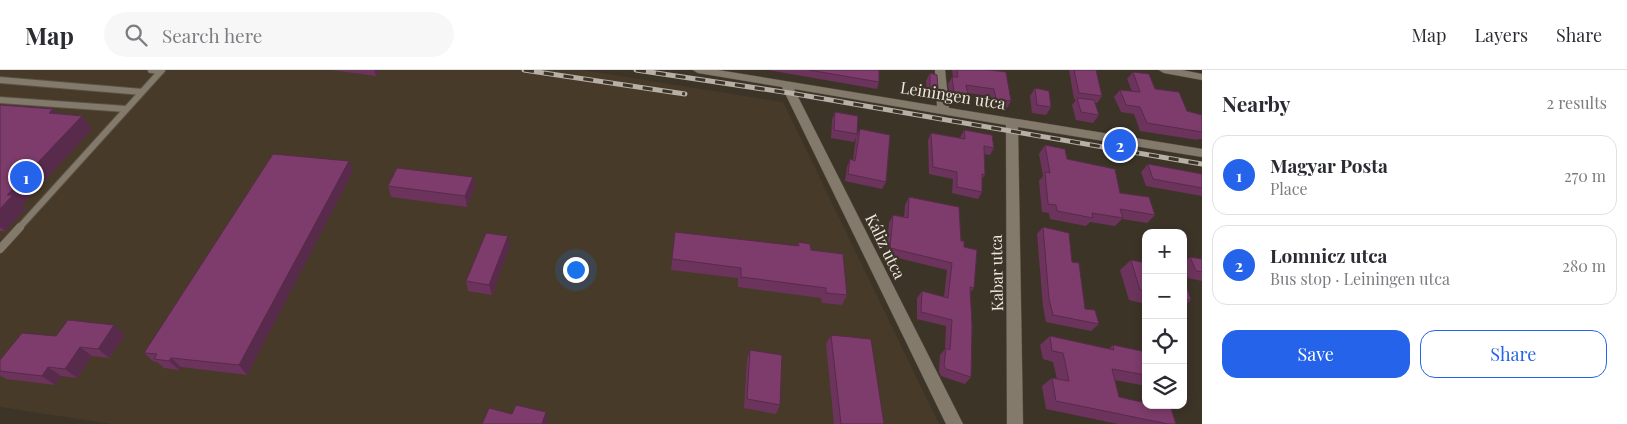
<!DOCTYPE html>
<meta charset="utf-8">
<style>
:root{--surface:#fff;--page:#f7f7f7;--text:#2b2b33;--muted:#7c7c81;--line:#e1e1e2;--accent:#2563eb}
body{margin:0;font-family:"Playfair Display",serif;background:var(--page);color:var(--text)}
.controls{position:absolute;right:15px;bottom:15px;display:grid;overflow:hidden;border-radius:10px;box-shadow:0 2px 8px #0003}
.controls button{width:45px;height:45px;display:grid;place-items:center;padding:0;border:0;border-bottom:1px solid var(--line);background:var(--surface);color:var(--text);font:25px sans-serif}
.you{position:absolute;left:575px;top:199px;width:18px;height:18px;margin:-12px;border:4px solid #fff;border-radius:50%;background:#1a73e8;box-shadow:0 0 0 8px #1a73e833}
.badge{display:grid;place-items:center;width:32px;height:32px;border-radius:50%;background:var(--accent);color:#fff;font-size:16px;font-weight:700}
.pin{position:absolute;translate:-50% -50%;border:2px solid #fff;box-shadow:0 1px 5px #0006}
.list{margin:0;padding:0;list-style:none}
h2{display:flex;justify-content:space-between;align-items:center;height:65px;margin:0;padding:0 20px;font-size:21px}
h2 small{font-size:16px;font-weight:400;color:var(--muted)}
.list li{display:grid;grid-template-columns:32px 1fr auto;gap:15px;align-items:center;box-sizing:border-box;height:80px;margin:0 10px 10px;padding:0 10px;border:1px solid var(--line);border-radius:15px}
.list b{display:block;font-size:19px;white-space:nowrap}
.list p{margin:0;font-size:16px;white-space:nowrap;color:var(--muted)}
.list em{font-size:16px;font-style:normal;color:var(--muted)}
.actions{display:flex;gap:10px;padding:15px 20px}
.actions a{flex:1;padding:11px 0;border:1px solid var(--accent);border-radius:15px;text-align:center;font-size:18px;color:var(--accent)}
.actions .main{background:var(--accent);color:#fff}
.icon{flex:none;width:28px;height:28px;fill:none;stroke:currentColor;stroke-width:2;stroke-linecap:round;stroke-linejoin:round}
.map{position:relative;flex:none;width:1202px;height:354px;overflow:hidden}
header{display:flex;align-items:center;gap:30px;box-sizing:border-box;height:70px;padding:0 25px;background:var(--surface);border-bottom:1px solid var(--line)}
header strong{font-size:24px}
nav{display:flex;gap:28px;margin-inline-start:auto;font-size:18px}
.search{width:350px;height:45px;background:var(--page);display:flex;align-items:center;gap:12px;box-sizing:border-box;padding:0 18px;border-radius:28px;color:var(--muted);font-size:19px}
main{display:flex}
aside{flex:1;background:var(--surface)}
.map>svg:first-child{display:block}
.built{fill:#473a28}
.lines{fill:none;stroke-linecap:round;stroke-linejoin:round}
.service-far1-casing{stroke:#585146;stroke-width:8}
.service-casing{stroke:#585146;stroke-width:9}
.minor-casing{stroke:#585146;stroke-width:1}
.service-far1{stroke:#847a6b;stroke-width:6}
.service{stroke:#847a6b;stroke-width:8}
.minor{fill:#847a6b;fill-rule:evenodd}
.rail-casing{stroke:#b7b0a7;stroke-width:5}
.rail{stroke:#3d3428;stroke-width:3;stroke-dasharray:10;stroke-linecap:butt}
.wall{fill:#6c345c}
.shaded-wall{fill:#582a4b}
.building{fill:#7d3c6b;stroke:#582a4b}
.labels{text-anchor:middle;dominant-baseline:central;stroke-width:4.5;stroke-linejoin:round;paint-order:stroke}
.street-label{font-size:16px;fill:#ede7df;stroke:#3d3428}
</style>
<header>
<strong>Map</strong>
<div class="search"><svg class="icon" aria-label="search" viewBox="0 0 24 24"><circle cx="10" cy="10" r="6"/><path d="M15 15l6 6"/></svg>Search here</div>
<nav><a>Map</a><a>Layers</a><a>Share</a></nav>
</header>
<main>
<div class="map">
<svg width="1202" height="354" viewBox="0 0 1202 354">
<rect width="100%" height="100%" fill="#3d3428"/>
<path class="built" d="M0 0H582L783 32 939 354H112L0 337Z"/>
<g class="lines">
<g class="service-far1-casing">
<path id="service-far1" d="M151 0 161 1
M0 10 142 22
M0 30 126 39
M19 158 162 0"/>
</g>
<g class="service-casing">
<path id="service" d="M0 179 20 157"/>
</g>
<g class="minor-casing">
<path id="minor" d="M693 0H718L937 36 935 0H945L949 38 1202 79V87L1018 57 1023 354H1007L1006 55 794 19 963 354H946L782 17 698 3Z
M1159 0H1182L1202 4V10L1164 3Z"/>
</g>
<use href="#service-far1" class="service-far1"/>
<use href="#service" class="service"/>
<use href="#minor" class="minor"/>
<g class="rail-casing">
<path id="rail" d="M524 0 685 24
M636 0 790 23 1202 94"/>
</g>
<use href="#rail" class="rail"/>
</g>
<path class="wall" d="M331 0H380L376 6Z
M768 0H879V12L877 19Z
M952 0H989L1011 31 1006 39 991 36 990 26 968 23 964 32 950 30 948 14 952 7H953Z
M1069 0H1096L1102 26 1097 33H1095L1099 45 1093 53 1076 50 1072 35 1076 30 1074 29Z
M1133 2 1187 41 1202 45V69H1199L1198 70 1140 61 1134 44 1121 42 1114 27 1120 20 1132 21 1127 9Z
M930 3 938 19 935 27 927 26 926 11Z
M1035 18 1051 37 1046 45 1032 43 1030 26Z
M0 35 53 39 56 43 82 46 92 59 22 135 26 138 5 161H0Z
M835 42 857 64 854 72 831 68 832 50Z
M860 59 886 112 882 119 845 111 847 97 850 89 853 90 856 67Z
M964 60 994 78 990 85 984 84 985 105 982 109V122L978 129 952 123 953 109 929 104 928 70 931 63 960 68Z
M1045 75 1155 145 1147 153 1122 149 1115 156 1090 152 1086 156 1050 149 1049 143 1042 142 1039 111 1043 106 1039 84Z
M1148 94 1202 104V126L1146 116 1141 102Z
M353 101 247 305 181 297 179 300 164 298 157 292H154L144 283Z
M473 107 475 118 467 137 391 127 388 116Z
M909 127 961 171 964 177 974 218 970 223 971 307 965 314 941 306 939 302 940 285 945 279 946 256 917 249V228L922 221 944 227 947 200 886 185 889 153 893 145 904 147 905 135Z
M1043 157 1072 192 1085 239 1099 254 1091 261 1046 252 1043 236 1037 164Z
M675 162 797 176 798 172 811 180 847 225 842 235 822 233 821 228 738 217V208L671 200Z
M510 176 492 225 468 221 466 211Z
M1190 187 1202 189V211L1188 208 1183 197V193Z
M1131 190 1146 193V234L1129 230 1120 200Z
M1183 207 1191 230 1183 237Z
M125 265 109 288 92 286 77 308 61 306 55 315 6 309 0 305V290L56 266Z
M831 265 884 354H834L826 274Z
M1050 266 1109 279 1113 275 1146 282V316L1115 310 1119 327 1176 354H1118L1046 339 1042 316 1052 308 1057 309 1053 292 1043 289 1040 275Z
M750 280 780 335 776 344 744 338 747 289Z"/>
<path class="shaded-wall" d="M374 0H380L376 6Z
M53 39 64 52 49 43Z
M82 46 92 59 22 135 26 138 5 161 0 157V139L7 125Z
M349 91 353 101 247 305 239 295Z
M473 107 475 118 467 137 465 126Z
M508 166 510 176 492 225 489 215Z
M114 255 125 265 109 288 98 279Z
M80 277 92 286 77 308 65 299Z
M171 288 181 297 179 300 169 291Z
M48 297 61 306 55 315 42 306Z
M546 342 547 350 546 354H542Z"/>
<path class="building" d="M809 0H879V12Z
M957 0H989L1006 2 1011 31 996 29 994 19 966 15 968 24 954 22 952 7H958Z
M1074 0H1096L1102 26 1079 23Z
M1133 2 1149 4 1155 19 1179 22 1187 41 1202 45V62L1147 53 1140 37 1126 35 1120 20 1140 22Z
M930 3 937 5 938 19 930 18Z
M1035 18 1049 21 1051 37 1037 35Z
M1077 28 1094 30 1099 45 1081 42Z
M0 35 53 39 49 43 82 46 7 125H13L0 139Z
M835 42 858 46 857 64 834 60Z
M860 59 890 65 886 112 848 104 850 89 855 91Z
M964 60 992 65 994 78 984 76 985 105 982 104V122L957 117V102L933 97 931 63 965 69Z
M1045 75 1065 79 1067 89 1115 99 1120 123 1149 127 1155 145 1120 139 1123 148 1092 143 1093 148 1057 141 1056 135 1048 134 1045 102 1050 103Z
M273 84 349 91 239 295 171 288 169 291 154 289 157 284 144 283Z
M1148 94 1202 104V118L1153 109Z
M397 98 473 107 465 126 388 116Z
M909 127 959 137 961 171H964V177L977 180 974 218 970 217 972 256 971 307 946 299 944 295 946 278 950 280 952 250 921 242 922 221 948 228 952 193 890 178 893 145 908 148Z
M1043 157 1069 163 1072 192 1079 193 1085 239 1095 240 1099 254 1053 245 1049 229Z
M675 162 799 176 798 172 810 174 811 180 843 184 847 225 826 223V218L741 207V198L672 189Z
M486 163 508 166 489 215 466 211Z
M1190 187 1202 189V202L1196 201Z
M1131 190 1146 193V221L1140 220Z
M1183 207 1191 230 1183 229Z
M68 250 114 255 98 279 80 277 65 299 48 297 42 306 0 301V290L22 263 56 266Z
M831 265 871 269 884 354H841Z
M1050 266 1114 280 1113 275 1146 282V305L1112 299 1119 327 1146 333V335H1157L1171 338 1176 354H1168L1056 331 1052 308 1069 311 1063 283 1052 281Z
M750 280 782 285 780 335 747 329Z
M516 335 546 342 542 354H482L489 338 512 344Z"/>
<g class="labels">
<g class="street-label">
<text transform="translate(953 25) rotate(9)">Leiningen utca</text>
<text transform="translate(886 176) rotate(64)">Káliz utca</text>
<text transform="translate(996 203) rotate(-91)">Kabar utca</text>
</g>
</g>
</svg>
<div class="controls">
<button>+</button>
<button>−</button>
<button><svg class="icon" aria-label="locate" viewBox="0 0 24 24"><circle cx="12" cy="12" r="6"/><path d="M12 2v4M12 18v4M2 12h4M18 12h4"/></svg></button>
<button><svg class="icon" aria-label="layers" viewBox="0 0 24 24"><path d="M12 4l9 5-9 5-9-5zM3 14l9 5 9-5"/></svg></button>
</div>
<div class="you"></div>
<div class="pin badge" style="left:26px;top:107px">1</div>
<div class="pin badge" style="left:1120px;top:75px">2</div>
</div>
<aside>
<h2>Nearby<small>2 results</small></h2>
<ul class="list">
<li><span class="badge">1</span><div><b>Magyar Posta</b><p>Place</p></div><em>270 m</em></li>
<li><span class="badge">2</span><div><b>Lomnicz utca</b><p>Bus stop · Leiningen utca</p></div><em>280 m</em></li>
</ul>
<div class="actions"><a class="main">Save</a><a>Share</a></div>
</aside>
</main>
